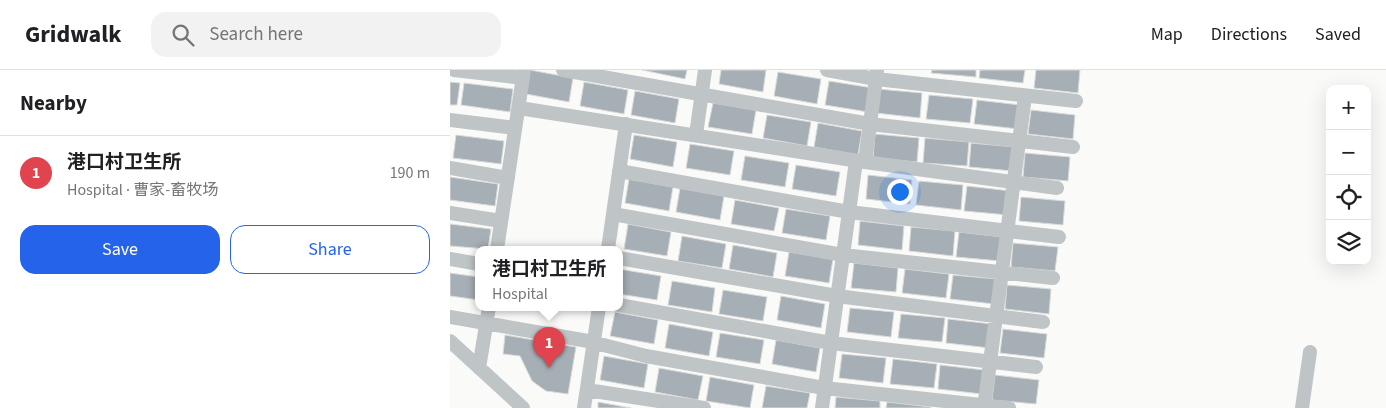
<!DOCTYPE html>
<meta charset="utf-8">
<style>
:root{--surface:#fff;--page:#f2f2f2;--text:#202124;--muted:#757577;--line:#e0e0e0;--accent:#2563eb}
body{margin:0;font-family:"Source Sans 3","Noto Sans SC",sans-serif;background:var(--page);color:var(--text)}
.controls{position:absolute;right:15px;top:15px;display:grid;overflow:hidden;border-radius:10px;box-shadow:0 5px 20px #0002}
.controls button{width:45px;height:45px;display:grid;place-items:center;padding:0;border:0;border-bottom:1px solid var(--line);background:var(--surface);color:var(--text);font:25px sans-serif}
.you{position:absolute;left:449px;top:121px;width:18px;height:18px;margin:-12px;border:4px solid #fff;border-radius:50%;background:#1a73e8;box-shadow:0 0 0 8px #1a73e833}
.badge{display:grid;place-items:center;width:32px;height:32px;border-radius:50%;background:var(--accent);color:#fff;font-size:16px;font-weight:700}
.pin{position:absolute;translate:-50% -41px;filter:drop-shadow(0 1px 2px #0008)}
.pin::after{content:'';position:absolute;top:26px;width:18px;height:15px;background:inherit;clip-path:polygon(0 0,100% 0,50% 100%)}
.popup{position:absolute;left:25px;top:176px;width:148px;height:65px;box-sizing:border-box;display:grid;place-content:center;border-radius:10px;background:var(--surface);filter:drop-shadow(0 1px 4px #0005);font-size:16px;white-space:nowrap;color:var(--muted)}
.popup b{font-size:19px;color:var(--text)}
.popup::after{content:'';position:absolute;left:50%;top:100%;margin-left:-10px;border:10px solid transparent;border-top-color:var(--surface)}
.list{margin:0;padding:0;list-style:none}
h2{display:flex;justify-content:space-between;align-items:center;height:65px;margin:0;padding:0 20px;font-size:21px}
h2 small{font-size:16px;font-weight:400;color:var(--muted)}
.list li{display:grid;grid-template-columns:32px 1fr auto;gap:15px;align-items:center;box-sizing:border-box;height:75px;padding:0 20px;border-top:1px solid var(--line)}
.list b{display:block;font-size:19px;white-space:nowrap}
.list p{margin:0;font-size:16px;white-space:nowrap;color:var(--muted)}
.list em{font-size:16px;font-style:normal;color:var(--muted)}
.actions{display:flex;gap:10px;padding:15px 20px}
.actions a{flex:1;padding:11px 0;border:1px solid var(--accent);border-radius:15px;text-align:center;font-size:18px;color:var(--accent)}
.actions .main{background:var(--accent);color:#fff}
.icon{flex:none;width:28px;height:28px;fill:none;stroke:currentColor;stroke-width:2;stroke-linecap:round;stroke-linejoin:round}
.map{position:relative;flex:none;width:936px;height:338px;overflow:hidden}
header{display:flex;align-items:center;gap:30px;box-sizing:border-box;height:70px;padding:0 25px;background:var(--surface);border-bottom:1px solid var(--line)}
header strong{font-size:24px}
nav{display:flex;gap:28px;margin-inline-start:auto;font-size:18px}
.search{width:350px;height:45px;background:var(--page);display:flex;align-items:center;gap:12px;box-sizing:border-box;padding:0 18px;border-radius:15px;color:var(--muted);font-size:19px}
main{display:flex}
aside{flex:1;background:var(--surface)}
.map>svg:first-child{display:block}
.building{fill:#a6afb5;stroke:#dcdcda}
.lines{fill:none;stroke-linecap:round;stroke-linejoin:round}
.minor{stroke:#bfc4c7;stroke-width:14}
</style>
<header>
<strong>Gridwalk</strong>
<div class="search"><svg class="icon" aria-label="search" viewBox="0 0 24 24"><circle cx="10" cy="10" r="6"/><path d="M15 15l6 6"/></svg>Search here</div>
<nav><a>Map</a><a>Directions</a><a>Saved</a></nav>
</header>
<main>
<aside>
<h2>Nearby<small></small></h2>
<ul class="list">
<li><span class="badge" style="background:#e0444e">1</span><div><b>港口村卫生所</b><p>Hospital · 曹家-畜牧场</p></div><em>190 m</em></li>
</ul>
<div class="actions"><a class="main">Save</a><a>Share</a></div>
</aside>
<div class="map">
<svg width="936" height="338" viewBox="0 0 936 338">
<rect width="100%" height="100%" fill="#fafaf8"/>
<path class="building" d="M80 0 123 8 119 32 76 24Z
M192 0H237L235 9Z
M271 0H316L313 22 269 14Z
M482 0H526V7L481 3Z
M530 0H575L573 13 529 8Z
M586 0H630L628 23 584 18Z
M328 2 371 9 367 34 324 26Z
M379 11 423 18 418 42 375 35Z
M0 12 10 13 7 35H0Z
M134 12 178 20 174 44 130 36Z
M14 13 63 19 60 42 11 35Z
M428 19 472 23 470 48 426 43Z
M185 21 229 29 225 53 181 45Z
M479 25 523 29 520 53 476 49Z
M527 30 571 35 568 59 524 54Z
M263 33 306 40 302 64 258 57Z
M581 40 625 45 623 69 578 64Z
M317 45 361 52 357 76 313 68Z
M368 53 412 61 408 85 364 77Z
M425 64 469 68 467 92 423 88Z
M6 65 54 71 51 94 3 88Z
M184 65 227 72 223 97 180 89Z
M475 68 519 72 517 96 473 93Z
M521 73 565 77 563 101 519 97Z
M240 74 284 81 280 105 236 98Z
M575 83 620 87 618 111 573 107Z
M295 86 339 93 335 117 291 110Z
M346 95 390 102 386 126 342 119Z
M418 105 462 110 460 134 416 129Z
M0 107 48 114 45 136 0 130Z
M179 109 223 117 219 141 175 133Z
M469 111 513 115 511 140 466 135Z
M517 116 561 121 558 145 514 141Z
M230 118 274 126 270 150 226 142Z
M571 127 615 131 613 155 569 151Z
M285 130 329 138 324 161 281 154Z
M336 139 380 146 376 170 332 163Z
M410 151 454 156 452 180 408 175Z
M0 154 41 159 38 179 0 176Z
M178 154 221 162 217 186 174 179Z
M461 157 505 161 503 186 459 181Z
M509 162 553 167 550 191 506 187Z
M232 166 276 174 272 198 228 191Z
M563 173 608 177 605 201 561 197Z
M283 175 327 183 323 207 279 199Z
M339 182 383 189 379 213 335 206Z
M404 193 448 198 446 222 401 218Z
M169 199 211 206 207 230 169 224Z
M455 199 499 204 496 228 452 223Z
M0 203 29 207V230L0 226Z
M503 205 547 209 544 234 500 229Z
M222 211 265 218 262 242 218 235Z
M557 215 601 219 599 244 555 239Z
M273 220 317 227 313 251 269 244Z
M331 226 375 234 371 258 327 250Z
M400 238 444 242 441 267 397 262Z
M165 242 208 250 204 274 160 266Z
M451 244 495 248 492 272 448 268Z
M498 249 542 254 540 278 496 273Z
M219 254 263 262 259 286 215 278Z
M553 259 597 264 594 288 550 283Z
M270 263 314 270 310 294 266 287Z
M55 265 126 277 118 324 96 321 82 311 70 286 53 284Z
M326 270 370 278 366 302 322 294Z
M392 284 436 288 433 313 389 308Z
M154 286 198 294 194 318 150 310Z
M443 289 487 294 484 318 440 314Z
M490 295 534 300 532 324 488 319Z
M209 298 253 306 248 330 205 322Z
M545 305 589 310 586 334 542 330Z
M260 307 304 315 300 338 256 331Z
M316 316 360 323 357 338H312Z
M386 327 430 331V338H385Z
M148 332 181 338H148Z
M437 332 481 337V338H436Z"/>
<g class="lines">
<path class="minor" d="M4 0 73 8
M113 0 420 54 623 77
M377 0 426 9 626 31
M69 38 415 92 607 118
M0 50 65 58
M246 65 255 0
M415 92 427 1
M0 98 58 108
M169 101 399 142 609 167
M0 143 51 151
M163 144 393 185 603 208
M47 179 74 0
M158 179 176 54
M169 188 387 226 593 252
M0 189 29 194
M169 235 381 273 586 297
M0 247 138 271 196 286 374 318 559 338
M0 271 73 338
M29 298 39 237
M137 320 254 338
M134 338 149 237
M372 338 406 91
M534 338 575 26
M852 338 860 282"/>
</g>
</svg>
<div class="controls">
<button>+</button>
<button>−</button>
<button><svg class="icon" aria-label="locate" viewBox="0 0 24 24"><circle cx="12" cy="12" r="6"/><path d="M12 2v4M12 18v4M2 12h4M18 12h4"/></svg></button>
<button><svg class="icon" aria-label="layers" viewBox="0 0 24 24"><path d="M12 4l9 5-9 5-9-5zM3 14l9 5 9-5"/></svg></button>
</div>
<div class="you"></div>
<div class="pin badge" style="left:99px;top:298px;background:#e0444e">1</div>
<div class="popup"><b>港口村卫生所</b>Hospital</div>
</div>
</main>
